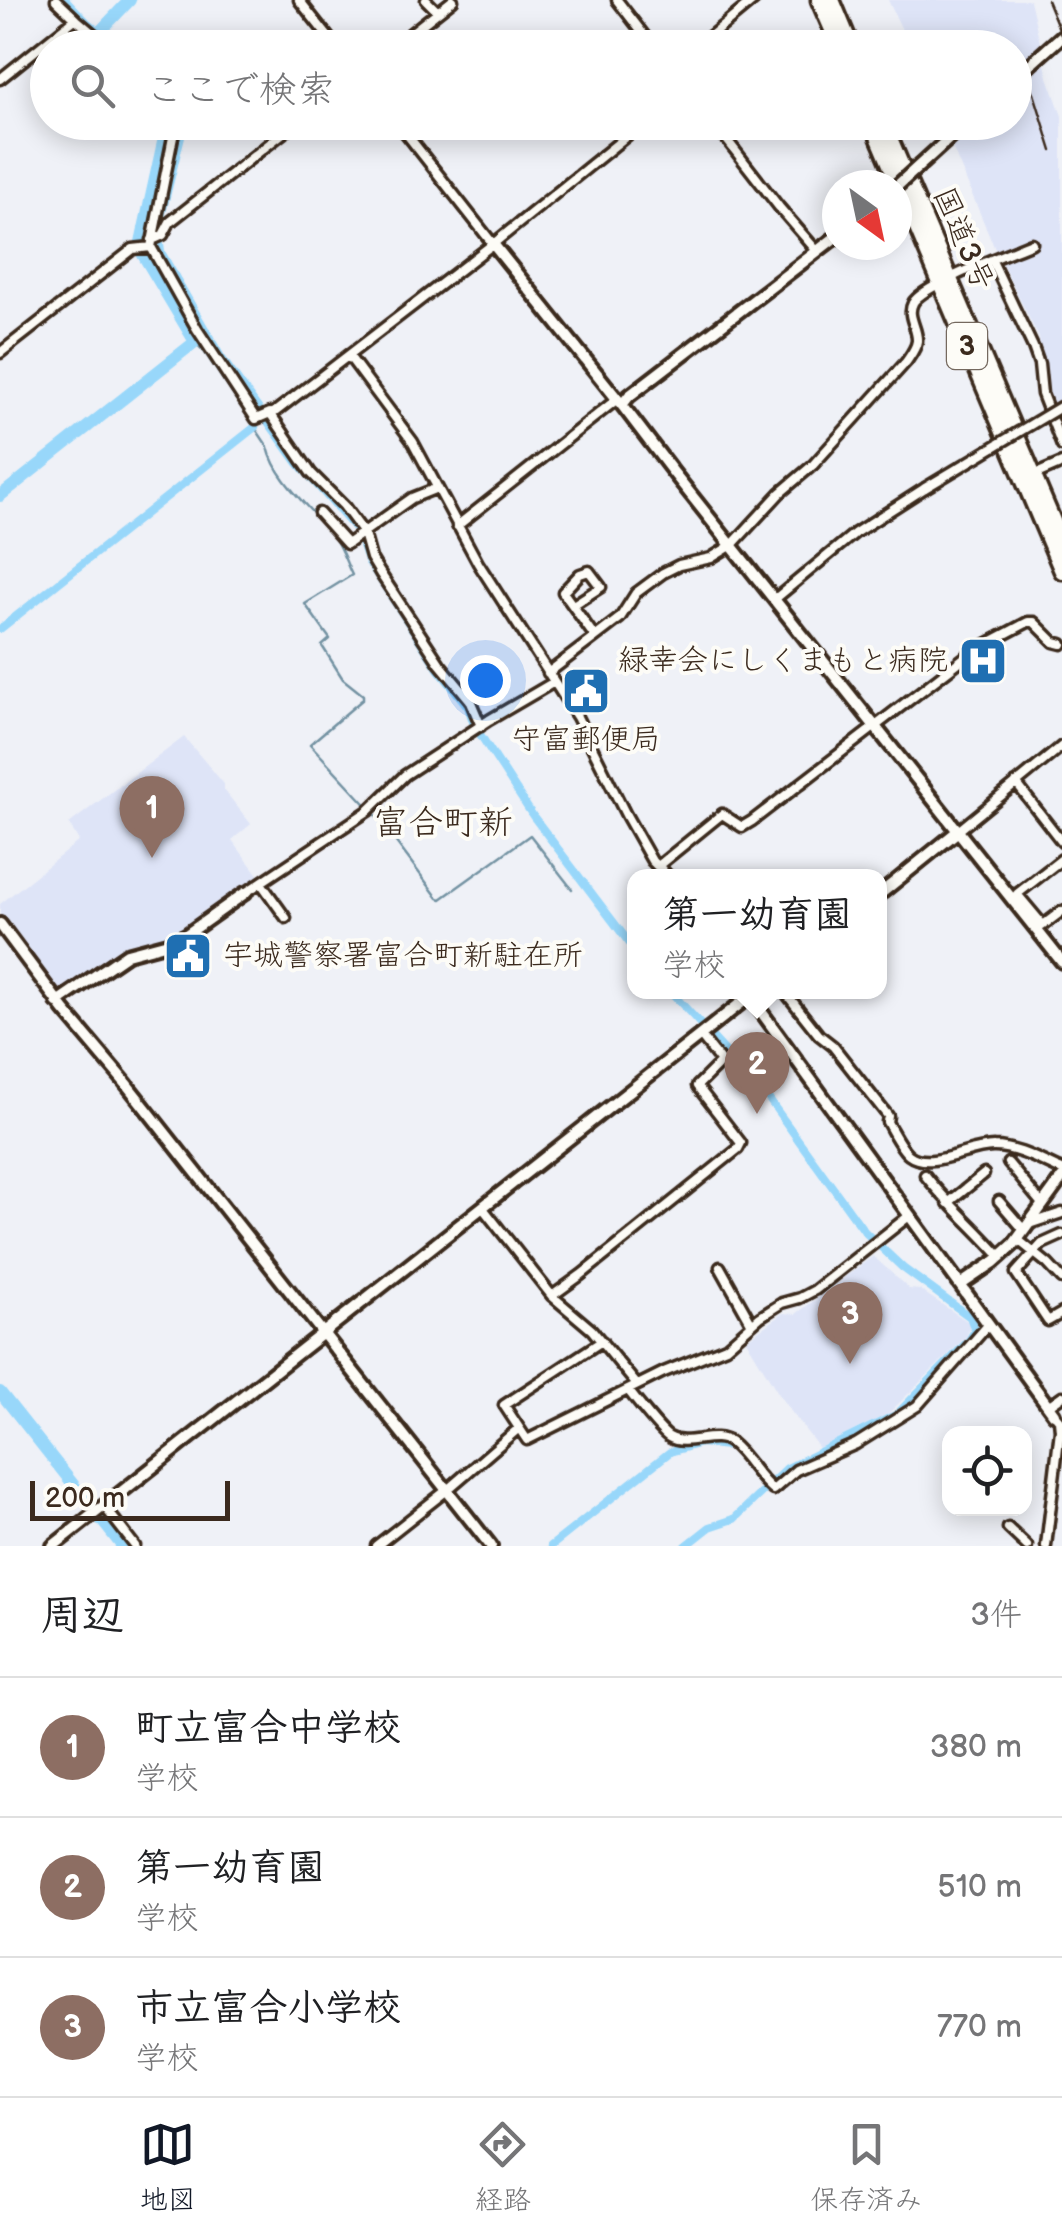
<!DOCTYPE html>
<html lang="ja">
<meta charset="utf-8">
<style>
:root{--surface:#fff;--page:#f6f6f6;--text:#202124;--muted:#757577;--line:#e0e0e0;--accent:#111827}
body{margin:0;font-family:"Balsamiq Sans","Klee One",sans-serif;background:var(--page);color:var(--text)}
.controls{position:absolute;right:30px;bottom:30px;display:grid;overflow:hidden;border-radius:20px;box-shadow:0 5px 25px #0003}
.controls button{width:90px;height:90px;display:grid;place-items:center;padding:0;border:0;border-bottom:2px solid var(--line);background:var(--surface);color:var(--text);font:50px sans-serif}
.compass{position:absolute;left:822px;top:170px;width:90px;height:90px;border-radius:50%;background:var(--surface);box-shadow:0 5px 25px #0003;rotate:147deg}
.scale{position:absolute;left:30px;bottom:25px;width:200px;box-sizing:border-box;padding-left:10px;border:5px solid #3b2a1e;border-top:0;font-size:28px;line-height:35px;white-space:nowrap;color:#3b2a1e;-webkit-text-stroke:8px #fdfcf7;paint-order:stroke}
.you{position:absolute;left:485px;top:680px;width:35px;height:35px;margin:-25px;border:8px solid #fff;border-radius:50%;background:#1a73e8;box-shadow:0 0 0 15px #1a73e833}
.badge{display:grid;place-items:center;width:65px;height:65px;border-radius:50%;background:var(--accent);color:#fff;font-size:32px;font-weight:700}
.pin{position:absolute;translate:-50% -82px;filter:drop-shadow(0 2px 5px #0008)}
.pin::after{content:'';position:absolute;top:52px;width:35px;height:30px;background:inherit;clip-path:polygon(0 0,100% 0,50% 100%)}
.popup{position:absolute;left:627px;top:869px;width:260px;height:130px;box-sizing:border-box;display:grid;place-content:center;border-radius:20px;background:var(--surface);filter:drop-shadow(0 2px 8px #0005);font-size:32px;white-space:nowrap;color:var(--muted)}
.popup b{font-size:38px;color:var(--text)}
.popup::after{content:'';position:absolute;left:50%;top:100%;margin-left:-20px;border:20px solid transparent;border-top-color:var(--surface)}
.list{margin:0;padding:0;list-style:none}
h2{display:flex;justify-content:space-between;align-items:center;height:130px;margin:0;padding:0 40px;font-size:42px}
h2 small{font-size:32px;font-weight:400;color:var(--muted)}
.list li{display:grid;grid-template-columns:65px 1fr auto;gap:30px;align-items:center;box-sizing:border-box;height:140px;padding:0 40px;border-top:2px solid var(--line)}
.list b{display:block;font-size:38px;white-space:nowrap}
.list p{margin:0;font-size:32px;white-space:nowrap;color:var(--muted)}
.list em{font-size:32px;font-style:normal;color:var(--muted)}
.icon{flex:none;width:55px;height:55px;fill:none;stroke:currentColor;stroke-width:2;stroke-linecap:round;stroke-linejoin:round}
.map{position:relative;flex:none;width:1062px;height:1546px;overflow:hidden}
.search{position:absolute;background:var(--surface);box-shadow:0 5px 25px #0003;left:30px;right:30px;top:30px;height:110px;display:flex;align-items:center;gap:25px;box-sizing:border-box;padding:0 35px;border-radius:55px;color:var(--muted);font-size:38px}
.sheet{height:550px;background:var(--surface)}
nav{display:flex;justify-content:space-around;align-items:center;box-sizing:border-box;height:140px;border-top:2px solid var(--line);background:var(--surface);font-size:28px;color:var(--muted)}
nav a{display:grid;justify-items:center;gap:5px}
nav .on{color:var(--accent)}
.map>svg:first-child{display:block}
.built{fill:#dee4f7}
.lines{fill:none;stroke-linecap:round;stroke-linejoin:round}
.stream{stroke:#7392a2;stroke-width:2.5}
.canal{stroke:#98d7fa;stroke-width:8}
.river{stroke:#98d7fa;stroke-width:12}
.minor-casing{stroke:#3b2a1e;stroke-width:15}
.tertiary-casing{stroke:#3b2a1e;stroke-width:18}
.trunk-casing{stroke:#3b2a1e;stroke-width:21}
.minor{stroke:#fdfcf7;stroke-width:8}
.tertiary{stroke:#fdfcf7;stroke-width:10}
.trunk{stroke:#fdfcf7;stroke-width:14}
.rail{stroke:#3b2a1e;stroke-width:2.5}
.minor-bridge-casing{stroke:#3b2a1e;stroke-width:15;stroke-linecap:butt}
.tertiary-bridge-casing{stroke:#3b2a1e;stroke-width:18;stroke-linecap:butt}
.minor-bridge{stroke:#fdfcf7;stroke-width:8}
.tertiary-bridge{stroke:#fdfcf7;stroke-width:10}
.labels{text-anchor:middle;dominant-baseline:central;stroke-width:8;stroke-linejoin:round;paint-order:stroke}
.shield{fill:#fdfcf7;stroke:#75695f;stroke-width:2.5}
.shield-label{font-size:28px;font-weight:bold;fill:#3b2a1e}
.street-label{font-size:30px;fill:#3b2a1e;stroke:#fdfcf7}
.poi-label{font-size:30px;fill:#3b2a1e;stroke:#fdfcf7;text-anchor:end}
.quarter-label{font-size:35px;fill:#3b2a1e;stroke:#fdfcf7}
</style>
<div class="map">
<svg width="1062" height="1546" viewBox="0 0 1062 1546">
<rect width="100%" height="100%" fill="#eff1f7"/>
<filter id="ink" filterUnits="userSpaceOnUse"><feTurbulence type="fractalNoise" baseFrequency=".01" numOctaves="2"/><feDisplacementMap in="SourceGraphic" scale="20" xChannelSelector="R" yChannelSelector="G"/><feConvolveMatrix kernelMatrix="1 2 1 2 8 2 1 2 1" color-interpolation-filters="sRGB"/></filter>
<g filter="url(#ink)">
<path class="built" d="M888 0H1030L1048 77 1062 116V434L1046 391 1039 338 995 249 942 123 1014 122V48L910 47Z
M184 737 224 784V790L251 824 232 840 259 876 185 929 160 940 117 953 59 991 0 915V904L79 841 69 824Z
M873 1256 909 1289 920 1290 970 1323 967 1336 888 1414 819 1448 783 1401 746 1340 783 1313 796 1314Z"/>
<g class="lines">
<path class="stream" d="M195 342 205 353 268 447C276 482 314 510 334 538 342 549 346 563 352 575L305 604 330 639 322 646 324 649 343 679 363 695V699L310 744 374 813 438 898 441 899 530 835 572 889"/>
<path class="canal" d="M66 0 87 22 119 48
M181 122 182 132 158 229 161 252 221 357 297 462 358 532 368 561 439 670 468 707 474 725 533 816 634 949
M0 629 255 427
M671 992 768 1098 865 1232 903 1268 970 1317 975 1330 970 1339 897 1414 787 1468 734 1519 710 1527 686 1546
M551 1546 670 1452 701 1443 727 1446"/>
<path class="river" d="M94 48 90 42 130 0
M0 496 195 342 143 255 141 242 165 133 162 122
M0 1392 122 1546"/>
<g class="minor-casing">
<path id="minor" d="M56 0 77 20 110 48
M299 0 337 48
M426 0 438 12
M617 0 654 48
M392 48 453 0
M696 48 754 0
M0 79 75 19
M176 122 151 247 197 329 256 419 270 413 311 473 344 506 364 533 371 558 380 573 440 664 470 700 481 726
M397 122 493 244
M713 122 779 207 817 251
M152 240 163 235 170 222 297 122
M992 261 1033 347 1039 364 1042 394 1062 446
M0 353 133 249 151 247
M349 356 413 442 478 563 577 717 626 815 652 861 661 870
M271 415 493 244 644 122
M1034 475 1062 463
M319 513 347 544 412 498 437 488
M457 526 616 400
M775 599 855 533 925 488
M573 605 601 587 589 571 580 574 563 592 595 637
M548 673 620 618 636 593 663 573 679 565 711 558 732 545 780 493 813 465 906 362C910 356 916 349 917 341 918 328 906 316 913 303 922 285 1009 253 1032 243
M1016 783 1062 842
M958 831 1062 746
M658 866 722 814 742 827 752 821 973 651 1028 622H1034L1054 642 1062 644
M261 883 286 918
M245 893 368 811 405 775 489 720 554 682
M1043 925 1017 894 1062 859
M1042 926 1062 911
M785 992 819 1035 833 1046 888 1116 887 1122C893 1132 901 1149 909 1155 930 1171 970 1146 994 1147 1017 1147 1041 1161 1062 1170
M1008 1163 1042 1204
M925 1175C948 1205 976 1228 1001 1257
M999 1201 1024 1230
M948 1203 984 1174
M482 1207 552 1296 592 1330 637 1385
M1029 1224 1062 1213
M1062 1235 1042 1244 1016 1273 1048 1321 1062 1313
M1017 1239 1048 1264 1062 1279
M720 1267 752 1324
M552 1296 581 1275 738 1149 741 1143 697 1086 721 1062 700 1035
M602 1341 504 1405 527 1440 664 1372 726 1347 760 1317 782 1303 800 1298 815 1290 909 1216
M628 1390C635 1399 662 1433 669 1437 687 1448 714 1430 731 1443 747 1456 756 1476 773 1490L796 1470 856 1444 917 1406 989 1324
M1048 1406 1062 1396
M104 1506 135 1546
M1008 1528 1027 1546
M376 1546 447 1490 519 1428
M1046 1546 1060 1430 1059 1420 1054 1414"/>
</g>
<g class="tertiary-casing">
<path id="tertiary" d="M1014 79 1062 36
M837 236 629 396 622 405 673 472 1062 962
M493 244 622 405
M661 870 666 876
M880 894 958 831
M0 924 64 1010 124 1081 491 1546
M747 992 1054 1414
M57 1002 127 954 172 942 186 935 245 893
M960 1285 994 1262 1014 1244 1062 1178
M53 1546 755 992"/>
</g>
<g class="trunk-casing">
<path id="trunk" d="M819 0 840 48
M832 0 852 48
M872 122 1062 571
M883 122 1062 542"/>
</g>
<use href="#minor" class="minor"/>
<use href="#tertiary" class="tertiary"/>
<use href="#trunk" class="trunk"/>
<path class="rail" d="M1047 0 1062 36
M1032 87 1052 151"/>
<g class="minor-bridge-casing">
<path id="minor-bridge" d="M925 488 1062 406"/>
</g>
<g class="tertiary-bridge-casing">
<path id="tertiary-bridge" d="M897 186 967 122"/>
</g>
<use href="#minor-bridge" class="minor-bridge"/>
<use href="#tertiary-bridge" class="tertiary-bridge"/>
</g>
</g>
<defs>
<g id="hospital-square" transform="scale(2.5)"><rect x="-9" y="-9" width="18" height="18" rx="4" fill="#1f6fb2" stroke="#fdfcf7"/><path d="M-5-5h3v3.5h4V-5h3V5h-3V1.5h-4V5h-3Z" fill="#fff"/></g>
<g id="civic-square" transform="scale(2.5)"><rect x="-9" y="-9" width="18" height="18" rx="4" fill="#1f6fb2" stroke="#fdfcf7"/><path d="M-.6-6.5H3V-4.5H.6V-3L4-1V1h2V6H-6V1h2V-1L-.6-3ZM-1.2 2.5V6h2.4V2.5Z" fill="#fff"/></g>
</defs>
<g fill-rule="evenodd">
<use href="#hospital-square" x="983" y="661"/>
<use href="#civic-square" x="586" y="691"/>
<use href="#civic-square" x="188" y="956"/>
</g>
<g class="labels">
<rect class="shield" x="947" y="323" width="40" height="46" rx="8"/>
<g class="shield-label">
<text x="967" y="346">3</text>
</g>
<g class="street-label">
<text transform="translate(963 239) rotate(67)">国道3号</text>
</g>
<g class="poi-label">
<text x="948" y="661">緑幸会にしくまもと病院</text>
<text x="586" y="740" text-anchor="middle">守富郵便局</text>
<text x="223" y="956" text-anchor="start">宇城警察署富合町新駐在所</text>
</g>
<g class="quarter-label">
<text x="443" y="823">富合町新</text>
</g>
</g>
</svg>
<div class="controls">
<button><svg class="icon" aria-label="locate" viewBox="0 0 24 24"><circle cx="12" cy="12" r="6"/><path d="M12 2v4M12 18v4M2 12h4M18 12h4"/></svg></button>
</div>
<svg class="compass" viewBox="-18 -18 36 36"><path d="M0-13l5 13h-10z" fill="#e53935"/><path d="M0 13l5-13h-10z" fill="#757577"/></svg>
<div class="scale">200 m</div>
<div class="you"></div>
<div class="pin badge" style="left:152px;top:858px;background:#8d6e63">1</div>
<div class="pin badge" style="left:757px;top:1114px;background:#8d6e63">2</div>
<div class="popup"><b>第一幼育園</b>学校</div>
<div class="pin badge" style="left:850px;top:1364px;background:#8d6e63">3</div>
<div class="search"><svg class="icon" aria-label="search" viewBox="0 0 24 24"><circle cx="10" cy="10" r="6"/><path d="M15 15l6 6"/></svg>ここで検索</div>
</div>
<section class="sheet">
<h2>周辺<small>3件</small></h2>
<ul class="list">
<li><span class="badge" style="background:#8d6e63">1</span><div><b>町立富合中学校</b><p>学校</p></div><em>380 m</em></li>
<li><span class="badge" style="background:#8d6e63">2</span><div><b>第一幼育園</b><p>学校</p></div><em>510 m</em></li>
<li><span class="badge" style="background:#8d6e63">3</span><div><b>市立富合小学校</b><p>学校</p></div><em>770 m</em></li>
</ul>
</section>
<nav>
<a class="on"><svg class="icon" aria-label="map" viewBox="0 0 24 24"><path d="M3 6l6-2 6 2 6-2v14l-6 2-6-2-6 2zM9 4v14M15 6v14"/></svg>地図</a>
<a><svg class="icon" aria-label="directions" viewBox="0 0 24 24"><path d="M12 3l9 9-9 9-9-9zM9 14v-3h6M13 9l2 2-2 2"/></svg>経路</a>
<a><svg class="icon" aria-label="saved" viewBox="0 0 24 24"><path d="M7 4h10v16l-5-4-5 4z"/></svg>保存済み</a>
</nav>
